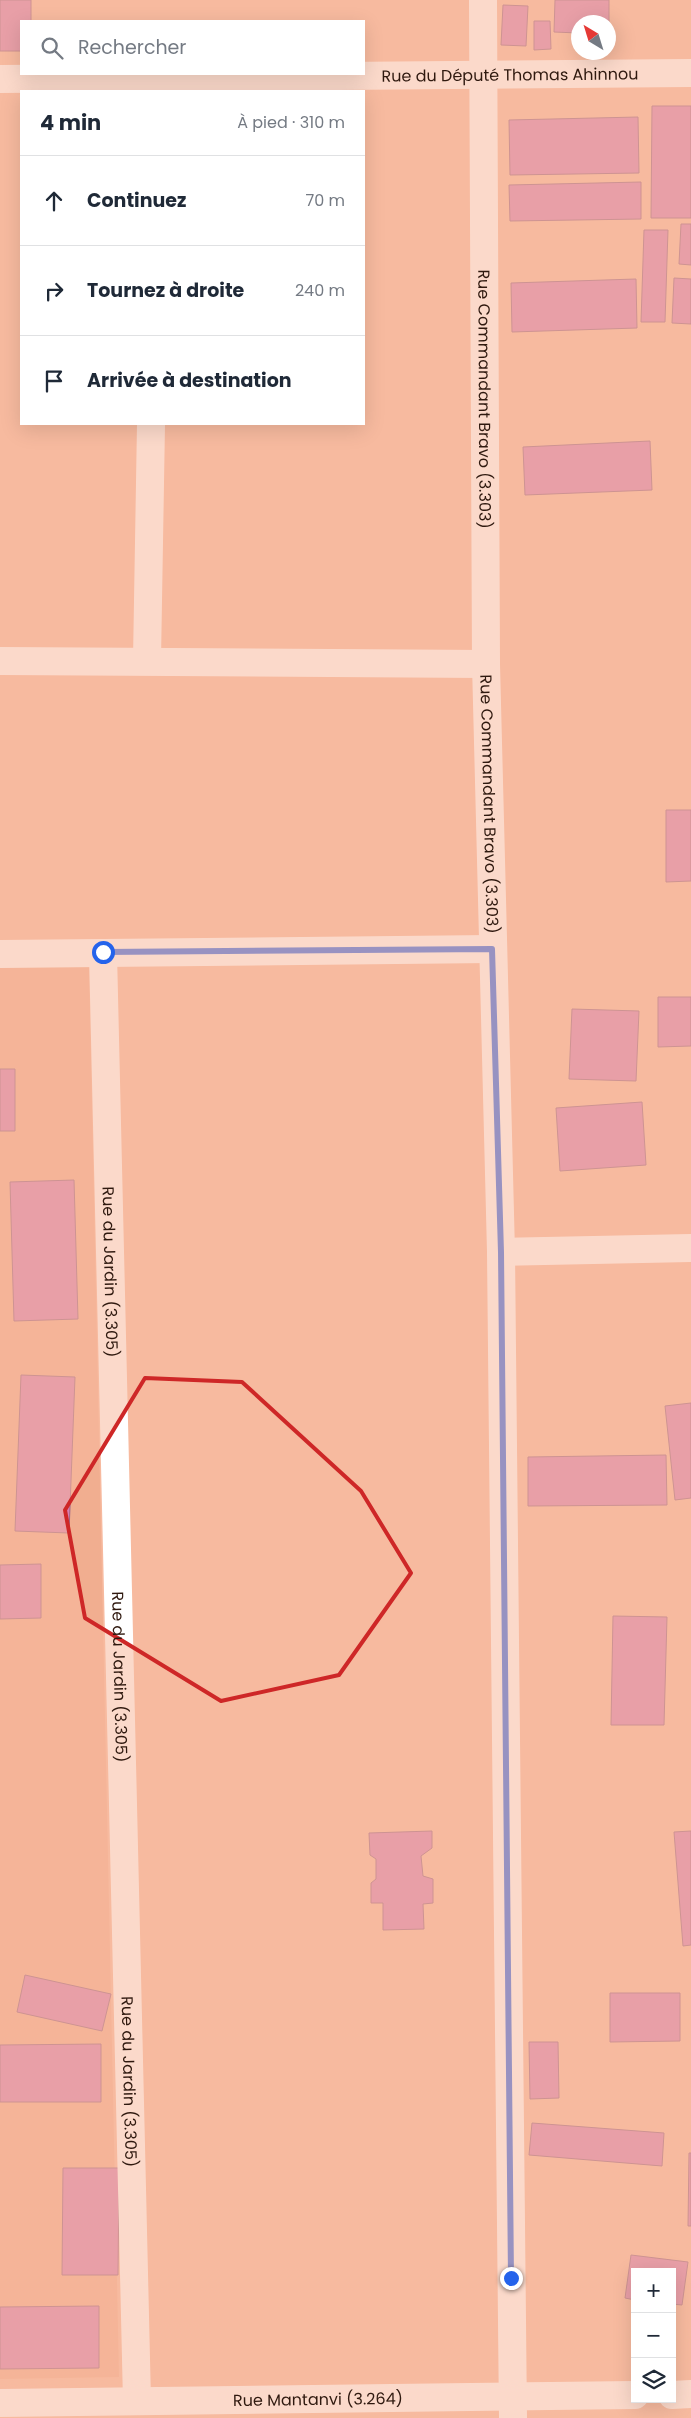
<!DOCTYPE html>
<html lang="fr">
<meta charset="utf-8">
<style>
:root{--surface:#fff;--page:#f6f6f7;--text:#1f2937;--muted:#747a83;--line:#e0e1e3}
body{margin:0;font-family:Poppins,sans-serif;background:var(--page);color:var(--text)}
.controls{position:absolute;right:15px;bottom:15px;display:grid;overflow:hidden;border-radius:0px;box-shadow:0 5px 20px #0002}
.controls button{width:45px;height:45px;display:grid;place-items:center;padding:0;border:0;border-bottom:1px solid var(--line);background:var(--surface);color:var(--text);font:25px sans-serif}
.compass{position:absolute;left:571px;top:15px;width:45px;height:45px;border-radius:50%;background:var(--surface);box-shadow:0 5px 20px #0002;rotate:322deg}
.stop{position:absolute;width:15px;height:15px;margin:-11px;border:4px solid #2563eb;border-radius:50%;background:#fff}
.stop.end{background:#2563eb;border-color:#fff;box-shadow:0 1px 5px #0008}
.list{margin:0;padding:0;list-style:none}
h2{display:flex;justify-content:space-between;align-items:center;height:65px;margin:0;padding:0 20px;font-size:21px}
h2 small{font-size:16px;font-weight:400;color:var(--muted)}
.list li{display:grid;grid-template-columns:32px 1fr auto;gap:15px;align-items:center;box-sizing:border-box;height:90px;padding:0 20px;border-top:1px solid var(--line)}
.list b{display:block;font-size:19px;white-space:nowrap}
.list em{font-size:16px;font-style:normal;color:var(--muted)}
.icon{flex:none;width:28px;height:28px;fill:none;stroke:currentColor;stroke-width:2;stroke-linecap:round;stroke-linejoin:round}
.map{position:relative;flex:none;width:691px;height:2418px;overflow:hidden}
.search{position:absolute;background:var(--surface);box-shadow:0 5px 20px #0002;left:20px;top:20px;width:345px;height:55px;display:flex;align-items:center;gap:12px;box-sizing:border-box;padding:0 18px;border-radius:0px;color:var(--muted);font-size:19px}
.panel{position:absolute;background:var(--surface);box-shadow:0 5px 20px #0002;left:20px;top:90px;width:345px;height:335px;border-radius:0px}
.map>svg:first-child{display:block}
.built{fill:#f1ae90}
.building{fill:#d67fb2;stroke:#9b6584}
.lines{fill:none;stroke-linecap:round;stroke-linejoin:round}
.street{stroke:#fff;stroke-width:28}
.route{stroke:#2563eb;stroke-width:6}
.marked{fill:none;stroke:#ce2727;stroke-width:4;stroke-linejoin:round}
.labels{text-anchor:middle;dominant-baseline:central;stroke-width:4.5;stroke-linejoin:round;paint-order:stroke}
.street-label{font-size:16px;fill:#2f190f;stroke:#fccab5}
</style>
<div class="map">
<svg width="691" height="2418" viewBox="0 0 691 2418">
<rect width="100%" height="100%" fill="#f7ba9f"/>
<path class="built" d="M0 964H89L119 2377 0 2379Z"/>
<path class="building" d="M0 0H31V21H21V51H0Z
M555 0H609V33L608 22H578V33L554 32Z
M503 5 528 6 526 46 501 45Z
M534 21H550L551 49 534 50Z
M652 106H691V218H651Z
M638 117 639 173 510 175 509 120Z
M641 182V219L510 221 509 185Z
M681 224H691V265L679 264Z
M644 230H668L665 322H641Z
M674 278 691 279V324L672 323Z
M636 279 637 328 512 332 511 283Z
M650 441 652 490 525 495 523 447Z
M666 810H691V881L666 882Z
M658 997H691V1046L658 1047Z
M572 1009 639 1011 636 1081 569 1079Z
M0 1069H15V1131H0Z
M642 1102 646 1165 560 1171 556 1108Z
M74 1180 78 1319 14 1321 10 1182Z
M21 1375 75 1377 69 1533 15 1531Z
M691 1403V1498L675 1500 665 1406Z
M666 1455 667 1505 528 1506V1457Z
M41 1564V1618L0 1619V1565Z
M613 1616 667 1617 664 1725H611Z
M432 1831V1848L421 1856 423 1876 433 1879V1903L423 1904 424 1929 383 1930V1903H371V1883L376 1879V1859L370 1855 369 1833Z
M691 1831V1945L683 1946 674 1832Z
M25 1975 111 1994 102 2031 17 2012Z
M610 1993H680V2041L610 2042Z
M529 2042H558L559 2098 530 2099Z
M101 2044V2102H0V2045Z
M532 2123 664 2133 662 2166 529 2155Z
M689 2153H691V2226H688Z
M63 2168H119L118 2275H62Z
M631 2255 688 2262 682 2305 672 2304V2272H635V2300L625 2298Z
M99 2306V2368L0 2369V2307Z"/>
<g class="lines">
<g class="street">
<path id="s1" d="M483 0 486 664 501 1252 513 2418"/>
<path id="s2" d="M0 79 691 73"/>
<path d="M147 660 151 424"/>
<path d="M0 661 486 664"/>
<path id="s3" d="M103 953 137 2401"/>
<path d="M0 954 492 949"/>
<path d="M501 1252 691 1248"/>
<path d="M672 2395 691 2394"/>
<path id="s4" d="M0 2403 635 2395"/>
</g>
</g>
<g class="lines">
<path class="route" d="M103 952 492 949 501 1252 511 2278"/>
</g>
<path d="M0 0H691V2418H0ZM145 1378 242 1382 361 1491 411 1573 339 1675 221 1701 85 1618 65 1510Z" fill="#f7ba9f" fill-opacity=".55" fill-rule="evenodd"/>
<path class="marked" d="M145 1378 242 1382 361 1491 411 1573 339 1675 221 1701 85 1618 65 1510Z"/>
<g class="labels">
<g class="street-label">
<text stroke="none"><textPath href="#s2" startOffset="510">Rue du Député Thomas Ahinnou</textPath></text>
<text stroke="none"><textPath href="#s1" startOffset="399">Rue Commandant Bravo (3.303)</textPath></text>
<text stroke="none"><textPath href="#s1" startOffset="804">Rue Commandant Bravo (3.303)</textPath></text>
<text stroke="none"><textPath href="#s3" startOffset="319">Rue du Jardin (3.305)</textPath></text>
<text stroke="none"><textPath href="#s3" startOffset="724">Rue du Jardin (3.305)</textPath></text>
<text stroke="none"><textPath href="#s3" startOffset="1129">Rue du Jardin (3.305)</textPath></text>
<text stroke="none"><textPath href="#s4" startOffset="318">Rue Mantanvi (3.264)</textPath></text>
</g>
</g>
</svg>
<div class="controls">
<button>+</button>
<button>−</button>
<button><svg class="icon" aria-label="layers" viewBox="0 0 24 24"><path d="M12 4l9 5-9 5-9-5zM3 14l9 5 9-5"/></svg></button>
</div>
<svg class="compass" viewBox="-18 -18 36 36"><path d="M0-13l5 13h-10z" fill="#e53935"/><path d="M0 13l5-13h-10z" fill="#747a83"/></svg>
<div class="stop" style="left:103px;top:952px"></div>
<div class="stop end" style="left:511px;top:2278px"></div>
<div class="search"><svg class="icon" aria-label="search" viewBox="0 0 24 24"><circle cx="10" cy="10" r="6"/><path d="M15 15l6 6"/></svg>Rechercher</div>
<section class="panel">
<h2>4 min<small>À pied · 310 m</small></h2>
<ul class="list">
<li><svg class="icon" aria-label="ahead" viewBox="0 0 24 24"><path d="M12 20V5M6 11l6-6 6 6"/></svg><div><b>Continuez</b></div><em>70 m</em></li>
<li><svg class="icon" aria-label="right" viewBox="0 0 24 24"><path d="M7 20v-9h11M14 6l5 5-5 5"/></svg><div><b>Tournez à droite</b></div><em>240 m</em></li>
<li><svg class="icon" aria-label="arrive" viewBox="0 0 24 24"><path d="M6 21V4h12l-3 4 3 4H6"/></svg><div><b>Arrivée à destination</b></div></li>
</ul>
</section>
</div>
